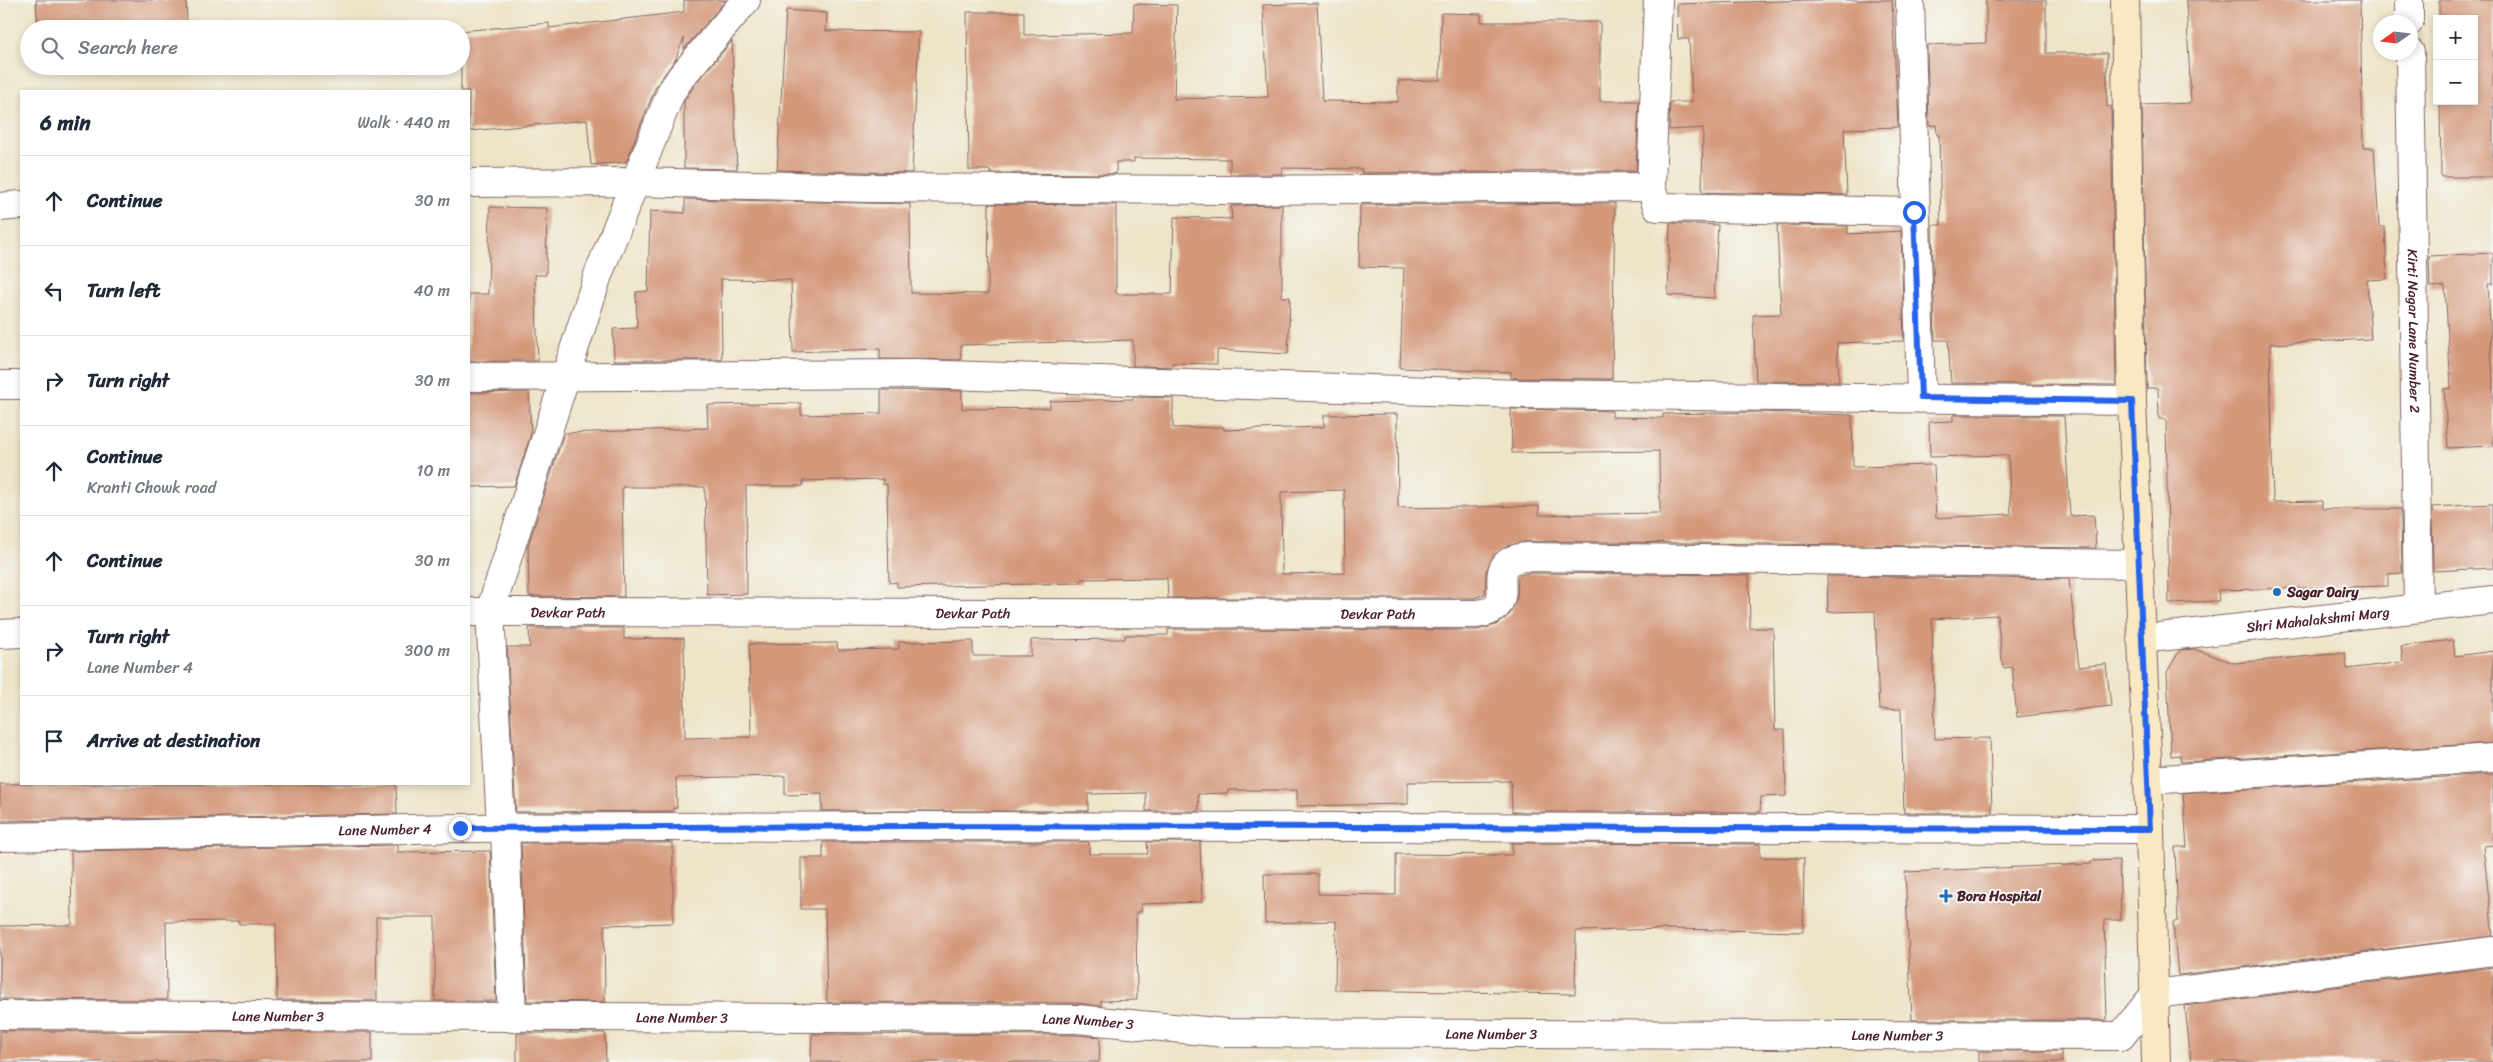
<!DOCTYPE html>
<meta charset="utf-8">
<style>
:root{--surface:#fff;--page:#f6f6f7;--text:#1f2937;--muted:#747a83;--line:#e0e1e3}
body{margin:0;font-family:Sriracha,sans-serif;background:var(--page);color:var(--text)}
.controls{position:absolute;right:15px;top:15px;display:grid;overflow:hidden;border-radius:0px;box-shadow:0 2px 8px #0003}
.controls button{width:45px;height:45px;display:grid;place-items:center;padding:0;border:0;border-bottom:1px solid var(--line);background:var(--surface);color:var(--text);font:25px sans-serif}
.compass{position:absolute;left:2373px;top:15px;width:45px;height:45px;border-radius:50%;background:var(--surface);box-shadow:0 2px 8px #0003;rotate:256deg}
.stop{position:absolute;width:15px;height:15px;margin:-11px;border:4px solid #2563eb;border-radius:50%;background:#fff}
.stop.end{background:#2563eb;border-color:#fff;box-shadow:0 1px 5px #0008}
.list{margin:0;padding:0;list-style:none}
h2{display:flex;justify-content:space-between;align-items:center;height:65px;margin:0;padding:0 20px;font-size:21px}
h2 small{font-size:16px;font-weight:400;color:var(--muted)}
.list li{display:grid;grid-template-columns:32px 1fr auto;gap:15px;align-items:center;box-sizing:border-box;height:90px;padding:0 20px;border-top:1px solid var(--line)}
.list b{display:block;font-size:19px;white-space:nowrap}
.list p{margin:0;font-size:16px;white-space:nowrap;color:var(--muted)}
.list em{font-size:16px;font-style:normal;color:var(--muted)}
.icon{flex:none;width:28px;height:28px;fill:none;stroke:currentColor;stroke-width:2;stroke-linecap:round;stroke-linejoin:round}
.map{position:relative;flex:none;width:2493px;height:1062px;overflow:hidden}
.search{position:absolute;background:var(--surface);box-shadow:0 2px 8px #0003;left:20px;top:20px;width:450px;height:55px;display:flex;align-items:center;gap:12px;box-sizing:border-box;padding:0 18px;border-radius:28px;color:var(--muted);font-size:19px}
.panel{position:absolute;background:var(--surface);box-shadow:0 2px 8px #0003;left:20px;top:90px;width:450px;height:695px;border-radius:0px}
.map>svg:first-child{display:block}
.building{fill:#d4987a;fill-rule:evenodd}
.lines{fill:none;stroke-linecap:round;stroke-linejoin:round}
.street-casing{stroke:#836462;stroke-width:30}
.secondary-casing{stroke:#836462;stroke-width:30}
.street{stroke:#fff;stroke-width:28}
.secondary{stroke:#f8e8c3;stroke-width:28}
.route{stroke:#2563eb;stroke-width:6}
.poi-dot{fill:#1f6fb2;stroke:#f6f6f2;stroke-width:2}
.labels{text-anchor:middle;dominant-baseline:central;stroke-width:4;stroke-linejoin:round;paint-order:stroke}
.street-label{font-size:14px;fill:#4a1f2b;stroke:#f6f6f2}
.poi-label{font-size:14px;font-weight:bold;fill:#4a1f2b;stroke:#f6f6f2;text-anchor:start}
</style>
<div class="map">
<svg width="2493" height="1062" viewBox="0 0 2493 1062">
<rect width="100%" height="100%" fill="#f6f6f2"/>
<filter id="ink" filterUnits="userSpaceOnUse"><feTurbulence type="fractalNoise" baseFrequency=".02" numOctaves="2"/><feDisplacementMap in="SourceGraphic" scale="10" xChannelSelector="R" yChannelSelector="G"/><feConvolveMatrix kernelMatrix="1 2 1 2 8 2 1 2 1" color-interpolation-filters="sRGB"/></filter>
<filter id="wash" filterUnits="userSpaceOnUse"><feTurbulence type="fractalNoise" baseFrequency=".0096" numOctaves="4" result="noise"/><feDisplacementMap in="SourceGraphic" scale="20" xChannelSelector="R" yChannelSelector="G"/><feGaussianBlur stdDeviation="1.12" result="paint"/><feColorMatrix in="noise" values="0 0 0 0 0 0 0 0 0 0 0 0 0 0 0 0 0 1.4 0 .05"/><feComposite in="paint" operator="in"/></filter>
<g filter="url(#wash)">
<rect width="100%" height="100%" fill="#eee4c8"/>
<g id="blocks">
<path class="building" d="M36 0H186L187 22 120 29H38Z
M684 0H726L684 49V38L675 60 656 86 626 162 591 165 587 120 469 131V91H461V31L549 23V28L684 12Z
M1816 0H1892L1898 127 1844 129 1847 195 1702 192 1703 128 1669 130 1670 102H1692L1689 39H1678L1677 4Z
M1986 0H2046V53H2107V107L2111 106 2116 385 1951 383 1948 340H1935L1932 225H1941L1939 135H1937L1936 125 1929 126 1927 45 1986 43Z
M2186 0H2360L2363 148H2374L2379 227H2385L2387 279 2367 280 2371 339 2270 344 2273 502 2322 501V509H2401L2402 573 2388 574V586L2218 590 2219 601 2169 603 2166 419H2159L2158 388H2147L2142 105 2191 103Z
M2439 0H2493V177H2441L2440 101H2474V19H2439Z
M1317 3 1322 101 1398 102V81L1440 80 1441 13 1481 14V22H1600V101H1639L1636 171 1361 173 1362 169 1282 168V174H1230V159L1134 158V162H1116V174L990 173V170H969L967 12H1024V35L1133 33 1134 4 1177 5 1174 99 1268 97 1263 5Z
M786 10 827 13 826 31 919 32 912 173 777 170Z
M732 41 737 169 684 168V101L694 86Z
M685 199 910 204 911 293 988 294 989 204 1116 205V294H1172L1174 217 1232 219 1231 206 1282 205V297H1290L1288 354 1217 350V364L1172 363V367L1133 366V340L961 345V360L880 359V349L793 352 791 280 721 279 722 360H614L613 329 637 328 636 292 648 291 650 211 685 213Z
M1615 203 1612 379 1511 378V372L1400 368 1404 268 1359 267 1360 205Z
M490 207 547 208 546 275H535L538 361H469V294H488Z
M1670 223 1718 225 1714 298 1668 295Z
M1777 225 1848 226V234L1901 231 1904 341 1837 343 1839 382 1756 381 1753 315 1781 314Z
M2493 253V284H2488L2493 384V446L2448 448 2444 389 2451 388 2445 286 2430 287 2429 256Z
M881 390 962 391V409L1050 408V401L1133 399V397L1173 398V428L1224 427V430L1324 427V415L1397 414 1398 508 1539 506V515L1660 513 1659 451 1512 453 1511 409 1612 411V417L1663 418V414L1758 412 1852 415 1853 467 1934 465 1936 518 2011 514 2008 455 1930 457 1929 422 1953 421V415L2064 416 2070 516 2094 515 2096 548 1526 541 1507 546 1494 555 1486 571 1485 594 1475 598H1168L1167 578 1081 579V583L897 587V582L889 583 887 484 883 485V479L803 481V486H746L747 594 707 595 705 487H622L624 597 529 596 528 546 564 433 708 428 707 405 801 403V415L881 413ZM1344 490 1345 573 1282 574 1281 492Z
M529 392 531 434 514 486 469 487V393Z
M2493 504V568L2433 571 2432 507Z
M1528 573 1749 575 1750 628H1773L1775 730H1785L1786 796 1761 797 1760 812H1512L1511 781 1408 782V804L1297 806V790H1228V793L1198 794 1199 811H1146V793L1088 794V811H822V794L785 795V776L676 778 677 808H673V811L516 812 507 647H530L529 628H624V639L684 638 685 738 751 737 749 644 837 643 838 650 899 649V642L973 641V656H1031V640L1125 639V635H1168V629L1477 630 1496 625 1510 614 1517 598 1518 576Z
M1827 576 2069 579 2079 667 2106 664 2111 706 2017 717 2012 667 2003 668 1997 615 1932 619 1935 739 1990 738 1992 813H1904L1901 709 1879 710 1875 611 1828 612Z
M2453 640 2455 656 2493 651V743L2181 762 2180 755 2171 756 2167 672 2180 650 2194 649 2234 663 2345 653 2347 669 2403 662 2401 646Z
M2493 774V845L2483 846 2493 936 2178 975 2173 922 2178 921 2175 847H2187L2183 793Z
M0 784H396L397 814 0 821Z
M823 842H1089V854H1148L1147 842H1200L1202 902 1141 904V912H1136L1137 1000 1101 1001V1006L1077 1003 827 1002 825 909H801V858H823Z
M521 843H673V923L604 925 605 1002 527 1001Z
M1512 843 1760 844V857L1804 858 1803 932 1673 929 1576 931 1575 994 1335 990 1336 921 1265 923 1264 874H1318V894L1396 895V854L1512 855Z
M398 845V852L490 851 496 1001H435V917H376L377 1001 277 1000 276 924H239V921L166 922 167 1000 0 999V926L72 925 71 851Z
M2119 860 2121 920H2104L2107 1020H1912L1905 872 2091 864V861Z
M2493 967V1062H2191L2185 1006Z
M0 1031 372 1032V1062H0Z
M517 1033H605L606 1062H517Z
M812 1034 1076 1035 1100 1037 1099 1062H811Z
M1979 1051H2061L2062 1062H1979Z"/>
</g>
</g>
<g filter="url(#ink)">
<use href="#blocks" fill-opacity="0" stroke="#836462" stroke-width="1"/>
<g class="lines">
<g class="street-casing">
<g id="street">
<path d="M1658 0 1651 187 1657 207 1915 212"/>
<path d="M1910 0 1921 398"/>
<path d="M2409 0V22"/>
<path id="s1" d="M2410 52 2418 608"/>
<path d="M469 183 636 182 867 188 1225 190 1651 187"/>
<path d="M0 207 21 205"/>
<path d="M469 377 916 374 1521 394 2132 401"/>
<path d="M0 385H21"/>
<path id="s2" d="M469 612 1477 614C1528 607 1475 562 1526 557L2140 564"/>
<path d="M0 634 21 633"/>
<path id="s3" d="M2141 639 2493 600"/>
<path d="M2147 780 2493 758"/>
<path d="M501 828 490 612 598 275 671 92 681 77 746 0"/>
<path d="M505 828 512 1018"/>
<path id="s4" d="M0 837 460 828 900 826 2150 829"/>
<path id="s5" d="M0 1015 1077 1019 1226 1033 2121 1036 2155 994 2493 951"/>
</g>
</g>
<g class="secondary-casing">
<path id="secondary" d="M2125 0 2132 401 2150 829 2156 1062"/>
</g>
<use href="#street" class="street"/>
<use href="#secondary" class="secondary"/>
</g>
</g>
<g class="lines" filter="url(#ink)">
<path class="route" d="M460 828 900 826 2150 829 2132 401 1921 398 1914 212"/>
</g>
<g class="poi-dot">
<circle cx="2277" cy="592" r="5"/>
<path d="M1943.5 888.5h5v5h5v5h-5v5h-5v-5h-5v-5h5z"/>
</g>
<g class="labels">
<g class="street-label">
<text stroke="none"><textPath href="#s1" startOffset="279">Kirti Nagar Lane Number 2</textPath></text>
<text stroke="none"><textPath href="#s2" startOffset="99">Devkar Path</textPath></text>
<text stroke="none"><textPath href="#s2" startOffset="504">Devkar Path</textPath></text>
<text stroke="none"><textPath href="#s2" startOffset="909">Devkar Path</textPath></text>
<text stroke="none"><textPath href="#s3" startOffset="178">Shri Mahalakshmi Marg</textPath></text>
<text stroke="none"><textPath href="#s4" startOffset="385">Lane Number 4</textPath></text>
<text stroke="none"><textPath href="#s5" startOffset="278">Lane Number 3</textPath></text>
<text stroke="none"><textPath href="#s5" startOffset="682">Lane Number 3</textPath></text>
<text stroke="none"><textPath href="#s5" startOffset="1088">Lane Number 3</textPath></text>
<text stroke="none"><textPath href="#s5" startOffset="1492">Lane Number 3</textPath></text>
<text stroke="none"><textPath href="#s5" startOffset="1898">Lane Number 3</textPath></text>
</g>
<g class="poi-label">
<text x="2287" y="592">Sagar Dairy</text>
<text x="1957" y="896">Bora Hospital</text>
</g>
</g>
</svg>
<div class="controls">
<button>+</button>
<button>−</button>
</div>
<svg class="compass" viewBox="-18 -18 36 36"><path d="M0-13l5 13h-10z" fill="#e53935"/><path d="M0 13l5-13h-10z" fill="#747a83"/></svg>
<div class="stop" style="left:1914px;top:212px"></div>
<div class="stop end" style="left:460px;top:828px"></div>
<div class="search"><svg class="icon" aria-label="search" viewBox="0 0 24 24"><circle cx="10" cy="10" r="6"/><path d="M15 15l6 6"/></svg>Search here</div>
<section class="panel">
<h2>6 min<small>Walk · 440 m</small></h2>
<ul class="list">
<li><svg class="icon" aria-label="ahead" viewBox="0 0 24 24"><path d="M12 20V5M6 11l6-6 6 6"/></svg><div><b>Continue</b></div><em>30 m</em></li>
<li><svg class="icon" aria-label="left" viewBox="0 0 24 24"><path d="M17 20v-9H6M10 6l-5 5 5 5"/></svg><div><b>Turn left</b></div><em>40 m</em></li>
<li><svg class="icon" aria-label="right" viewBox="0 0 24 24"><path d="M7 20v-9h11M14 6l5 5-5 5"/></svg><div><b>Turn right</b></div><em>30 m</em></li>
<li><svg class="icon" aria-label="ahead" viewBox="0 0 24 24"><path d="M12 20V5M6 11l6-6 6 6"/></svg><div><b>Continue</b><p>Kranti Chowk road</p></div><em>10 m</em></li>
<li><svg class="icon" aria-label="ahead" viewBox="0 0 24 24"><path d="M12 20V5M6 11l6-6 6 6"/></svg><div><b>Continue</b></div><em>30 m</em></li>
<li><svg class="icon" aria-label="right" viewBox="0 0 24 24"><path d="M7 20v-9h11M14 6l5 5-5 5"/></svg><div><b>Turn right</b><p>Lane Number 4</p></div><em>300 m</em></li>
<li><svg class="icon" aria-label="arrive" viewBox="0 0 24 24"><path d="M6 21V4h12l-3 4 3 4H6"/></svg><div><b>Arrive at destination</b></div></li>
</ul>
</section>
</div>
